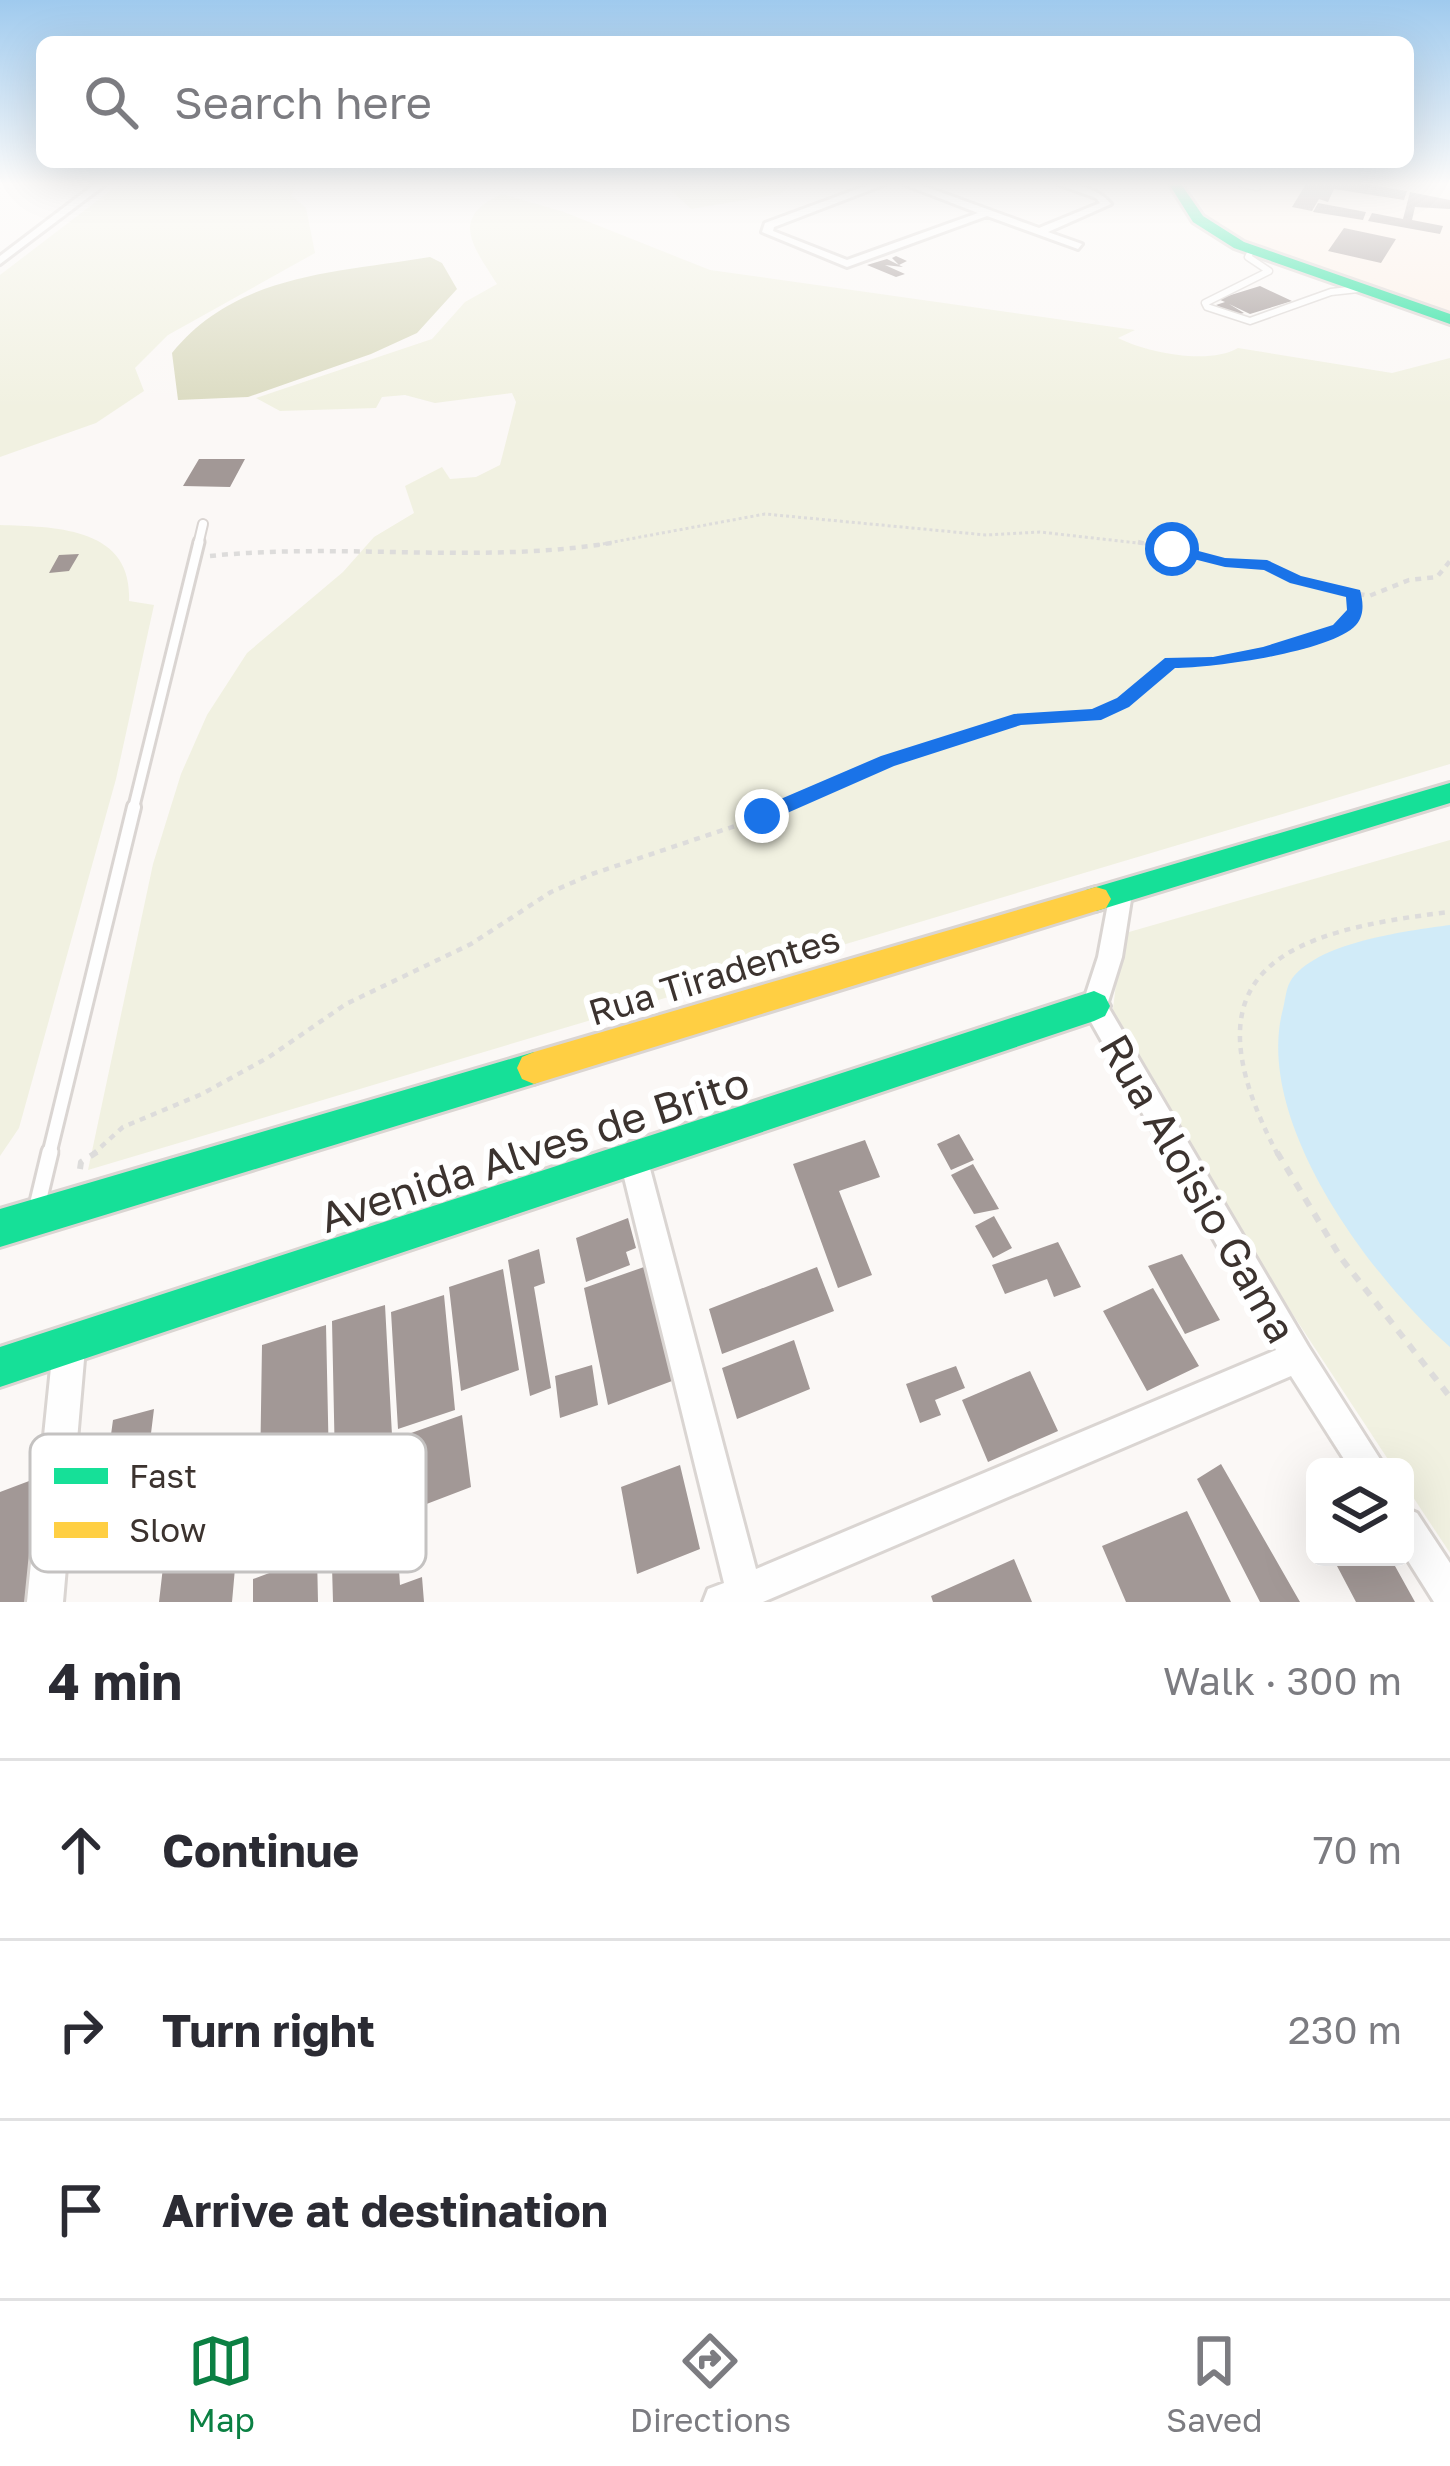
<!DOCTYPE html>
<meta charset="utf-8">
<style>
:root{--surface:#fff;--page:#f2f2f3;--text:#2b2b33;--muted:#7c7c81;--line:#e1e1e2;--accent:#0b8043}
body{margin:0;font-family:"Golos Text",sans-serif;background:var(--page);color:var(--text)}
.controls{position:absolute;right:36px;bottom:36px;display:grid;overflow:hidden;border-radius:18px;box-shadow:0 12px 48px #0002}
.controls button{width:108px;height:108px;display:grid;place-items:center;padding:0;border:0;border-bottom:3px solid var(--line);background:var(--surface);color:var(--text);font:60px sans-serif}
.stop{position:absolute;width:36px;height:36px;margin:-27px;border:9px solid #1a73e8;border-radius:50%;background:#fff}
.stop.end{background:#1a73e8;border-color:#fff;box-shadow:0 3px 12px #0008}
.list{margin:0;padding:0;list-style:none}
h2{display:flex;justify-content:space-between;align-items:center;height:156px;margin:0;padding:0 48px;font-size:51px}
h2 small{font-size:39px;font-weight:400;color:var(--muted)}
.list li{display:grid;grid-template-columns:78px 1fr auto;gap:36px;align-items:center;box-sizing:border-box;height:180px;padding:0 48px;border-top:3px solid var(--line)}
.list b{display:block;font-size:45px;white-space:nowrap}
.list em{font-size:39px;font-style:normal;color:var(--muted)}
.icon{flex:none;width:66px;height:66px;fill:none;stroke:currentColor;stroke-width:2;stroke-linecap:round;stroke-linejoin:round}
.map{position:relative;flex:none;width:1450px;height:1602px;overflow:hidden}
.search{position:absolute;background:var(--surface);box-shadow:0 12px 48px #0002;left:36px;right:36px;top:36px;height:132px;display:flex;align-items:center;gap:30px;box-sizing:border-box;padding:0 42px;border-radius:18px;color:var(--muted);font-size:45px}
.sheet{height:696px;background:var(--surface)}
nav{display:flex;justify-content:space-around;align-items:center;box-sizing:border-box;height:168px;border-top:3px solid var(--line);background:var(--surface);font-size:33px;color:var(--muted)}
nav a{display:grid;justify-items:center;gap:6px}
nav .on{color:var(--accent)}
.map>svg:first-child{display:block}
.education{fill:#fdf0e7}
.green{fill:#f1f1e1}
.forest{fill:#dbdbc1}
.water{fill:#d1ebf8}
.building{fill:#a29896}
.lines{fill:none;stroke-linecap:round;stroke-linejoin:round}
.lane-far4-casing{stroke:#dad5d2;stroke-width:9}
.lane-far3-casing{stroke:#dad5d2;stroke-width:12}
.lane-far2-casing{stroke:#dad5d2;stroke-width:15}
.lane-far1-casing{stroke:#dad5d2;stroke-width:18}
.lane-casing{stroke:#dad5d2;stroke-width:21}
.street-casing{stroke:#dad5d2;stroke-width:6}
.fast-casing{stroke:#dad5d2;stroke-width:6}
.slow-casing{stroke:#dad5d2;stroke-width:6}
.path-far2{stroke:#dddcdb;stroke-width:3;stroke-dasharray:3 3;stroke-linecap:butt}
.path-far1{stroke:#dddcdb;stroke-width:4.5;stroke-dasharray:6 6;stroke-linecap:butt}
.path{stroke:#dddcdb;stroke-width:6;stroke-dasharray:9 9;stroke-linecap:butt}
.lane-far4{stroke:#fefefe;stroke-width:6}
.lane-far3{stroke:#fefefe;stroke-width:8}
.lane-far2{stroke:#fefefe;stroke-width:9}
.lane-far1{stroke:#fefefe;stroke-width:12}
.lane{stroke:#fefefe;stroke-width:15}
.street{fill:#fefefe;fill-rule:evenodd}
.fast{fill:#16e098;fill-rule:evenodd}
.slow{fill:#ffcf43;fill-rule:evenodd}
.route{fill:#1a73e8}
.labels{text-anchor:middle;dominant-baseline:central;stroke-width:12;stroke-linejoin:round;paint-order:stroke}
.street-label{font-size:36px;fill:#3c332f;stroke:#fff}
.near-street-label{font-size:42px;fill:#3c332f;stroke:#fff}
.key{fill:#fff;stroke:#c4c2c1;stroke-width:3}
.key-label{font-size:33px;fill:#3c332f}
</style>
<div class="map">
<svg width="1450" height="1602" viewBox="0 0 1450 1602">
<rect width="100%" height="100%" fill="#fbf8f6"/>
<path class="education" d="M1187 184 1450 185V313L1291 264 1215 228Z"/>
<path class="green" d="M119 184H297L291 195 306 208 315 253 168 335 135 368 144 391 96 423 0 457V275Z
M664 184H792L780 194 691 209Z
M502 194 564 212 710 270 1135 330 1118 338C1147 353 1210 365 1238 348L1392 373 1450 358V764L88 1170 153 864 181 774 207 715 247 653 343 572 374 537 414 513 405 486 442 467 450 479 476 477 500 465 516 402 512 393 435 403 405 395 382 397 376 408 280 411 256 398 432 339 465 302 497 284C474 247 448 218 502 194Z
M0 525C53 527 133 526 129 601L154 605 116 779 19 1128 0 1156Z
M1450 840V1553L1405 1485V1467H1393L1232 1222 1112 1017 1122 934Z"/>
<path class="forest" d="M430 257 442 263 457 289 417 333 371 354 248 397 178 400 172 353C237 273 336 273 430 257Z"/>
<path class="water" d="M1450 925V1347C1370 1277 1253 1120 1283 1009 1285 1001 1286 989 1290 982 1314 942 1407 931 1450 925Z"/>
<path class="building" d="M1306 184H1364L1407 191 1404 200 1334 189 1328 202 1319 199 1312 211 1292 207Z
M1410 192 1450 200V209L1415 207 1412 220 1443 226 1440 234 1368 221 1372 213 1403 219Z
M1318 203 1366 212 1363 220 1313 212Z
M1344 228 1396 239 1381 263 1328 251Z
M896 256 907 261 899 265 903 267 885 265 905 274 896 277 867 265 887 259 899 265 892 258Z
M1260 286 1292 301 1250 314 1229 304 1244 313 1236 315 1216 305 1225 302 1218 299Z
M199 459H245L230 487 183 486Z
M79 554 69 571 49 573 59 555Z
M959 1134 974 1160 951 1170 937 1144Z
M865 1140 880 1177 839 1191 872 1275 838 1288 793 1164Z
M973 1164 999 1209 974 1214 951 1175Z
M994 1216 1012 1248 993 1258 975 1226Z
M628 1218 636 1248 626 1252 630 1265 586 1282 576 1238Z
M1058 1242 1081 1287 1054 1297 1047 1279 1005 1294 992 1265Z
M539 1249 545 1283 534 1287 551 1388 530 1396 508 1260Z
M1182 1254 1220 1320 1185 1334 1148 1266Z
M644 1267 672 1381 608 1405 584 1288Z
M817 1267 834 1311 722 1354 709 1309Z
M503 1269 519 1370 461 1391 449 1287Z
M1153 1288 1199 1366 1147 1391 1103 1311Z
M444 1295 455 1410 398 1429 391 1312Z
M385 1305 395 1491 336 1511 332 1321Z
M326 1325 330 1512 259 1537 262 1345Z
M794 1340 810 1389 737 1419 722 1368Z
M592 1365 598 1405 560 1418 555 1376Z
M956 1366 965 1388 935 1400 941 1415 920 1423 906 1384Z
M1030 1371 1058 1431 988 1462 962 1400Z
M154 1409 146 1474 104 1486 113 1420Z
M462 1415 471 1487 403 1513 397 1438Z
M1221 1464 1300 1602H1260L1197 1479Z
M680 1465 700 1549 637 1574 621 1487Z
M45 1475 32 1602H0V1492Z
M395 1507 400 1585 422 1577 424 1602H333L331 1530Z
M1187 1511 1231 1602H1126L1102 1546Z
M237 1546 232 1602H159L163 1567Z
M317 1555 318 1602H253V1579Z
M1361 1557H1390L1415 1602H1356L1337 1566Z
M1014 1559 1032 1602H933L931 1596Z"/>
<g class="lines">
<g class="lane-far4-casing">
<path id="lane-far4" d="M1242 184 1257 187
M1251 251 1248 257 1269 271 1205 303 1207 307 1250 321 1331 292 1358 289"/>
</g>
<g class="lane-far3-casing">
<path id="lane-far3" d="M198 545 203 524"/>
</g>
<g class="lane-far2-casing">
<path id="lane-far2" d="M133 810 199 542"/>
</g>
<g class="lane-far1-casing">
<path id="lane-far1" d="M49 1155 134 807"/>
</g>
<g class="lane-casing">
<path id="lane" d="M38 1202 50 1152"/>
</g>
<g class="street-casing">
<path id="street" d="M95 184H106L0 264V256Z
M871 184H886L774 227 773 231 847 260 978 213 903 184H918L1039 228 1100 203 1096 198 1057 184C1077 184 1098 188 1111 204L1048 232 1082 244 1078 249 987 216 847 267 762 232 765 223Z
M1121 883 1129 886 1132 893 1122 957 1107 1005 1308 1346 1385 1467H1349L1291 1376 763 1602H703L708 1589 724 1583 620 1161 624 1151 634 1147 644 1151 648 1161 756 1569 1276 1350 1082 1006 1098 957 1110 893 1113 886Z
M69 1332 80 1337 85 1348 63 1602H27L53 1348 58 1337Z
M1405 1508 1417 1513 1450 1563V1602H1434L1405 1556Z"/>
</g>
<g class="fast-casing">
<path id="fast" d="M1169 184H1181L1203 216 1244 242 1450 314V324L1234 248 1193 222Z
M1450 783V803L1096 911 1086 908 1081 899 1086 890 1096 887Z
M1094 991 1105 996 1110 1006 1105 1016 1094 1021 0 1387V1347Z
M534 1052 546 1057 551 1068 546 1079 534 1084 0 1247V1209Z"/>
</g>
<g class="slow-casing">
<path id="slow" d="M1096 887 1106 890 1111 899 1106 908 1096 911 534 1084 522 1079 517 1068 522 1057 534 1052Z"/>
</g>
<path class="path-far2" d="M597 545 765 514 986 535 1040 532 1155 545"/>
<path class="path-far1" d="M1138 542 1224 562 1267 565 1309 584 1369 596 1409 580 1437 577 1450 561
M210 556C345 542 482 565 617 542
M92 1155 123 1127 202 1094 269 1057 346 1004 471 944 551 892 592 874 750 821 873 767 1021 718 1080 717 1110 710 1170 662 1246 656 1339 629 1351 621 1354 593
M1278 1155C1179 968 1286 931 1450 912"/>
<path class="path" d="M1277 1152 1341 1258 1450 1397
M80 1169 81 1162 97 1152"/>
<use href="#lane-far4" class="lane-far4"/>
<use href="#lane-far3" class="lane-far3"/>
<use href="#lane-far2" class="lane-far2"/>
<use href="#lane-far1" class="lane-far1"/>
<use href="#lane" class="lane"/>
<use href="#street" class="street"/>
<use href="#fast" class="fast"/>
<use href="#slow" class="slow"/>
</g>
<linearGradient id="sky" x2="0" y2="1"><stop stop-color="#9fcaee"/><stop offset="0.45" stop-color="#fdfcfb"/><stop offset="1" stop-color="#fdfcfb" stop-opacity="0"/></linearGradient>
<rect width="1450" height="409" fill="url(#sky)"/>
<path class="route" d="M1172 544 1225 558 1267 560 1301 576 1360 590C1363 601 1365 615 1356 625 1332 652 1211 668 1175 668L1129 707 1101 720 1021 725 894 766 769 821H755V810L881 756 1014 714 1092 709 1117 698 1165 658 1213 657 1263 647 1333 625 1347 610 1346 597 1290 583 1264 570 1225 567 1166 552V546Z"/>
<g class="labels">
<g class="street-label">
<text transform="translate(714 975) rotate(-17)">Rua Tiradentes</text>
</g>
<g class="near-street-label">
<text transform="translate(534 1149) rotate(-18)">Avenida Alves de Brito</text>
<text transform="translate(1199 1188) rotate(60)">Rua Aloisio Gama</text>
</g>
</g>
<rect x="30" y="1434" width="396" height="138" rx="18" class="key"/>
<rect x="54" y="1468" width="54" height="16" fill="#16e098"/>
<rect x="54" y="1522" width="54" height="16" fill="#ffcf43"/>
<g class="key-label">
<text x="129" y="1488">Fast</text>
<text x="129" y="1542">Slow</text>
</g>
</svg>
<div class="controls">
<button><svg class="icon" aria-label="layers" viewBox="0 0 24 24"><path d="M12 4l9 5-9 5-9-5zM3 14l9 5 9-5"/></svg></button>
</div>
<div class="stop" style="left:1172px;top:549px"></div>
<div class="stop end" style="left:762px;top:816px"></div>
<div class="search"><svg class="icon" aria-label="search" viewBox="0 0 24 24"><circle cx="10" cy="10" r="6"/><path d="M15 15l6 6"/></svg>Search here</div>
</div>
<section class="sheet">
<h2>4 min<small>Walk · 300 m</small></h2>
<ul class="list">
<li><svg class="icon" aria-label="ahead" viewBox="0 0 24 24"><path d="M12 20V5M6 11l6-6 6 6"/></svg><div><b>Continue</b></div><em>70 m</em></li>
<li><svg class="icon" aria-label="right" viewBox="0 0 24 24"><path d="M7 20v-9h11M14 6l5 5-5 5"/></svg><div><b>Turn right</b></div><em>230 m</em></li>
<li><svg class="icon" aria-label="arrive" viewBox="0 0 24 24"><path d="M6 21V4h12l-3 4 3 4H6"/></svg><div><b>Arrive at destination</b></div></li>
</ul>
</section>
<nav>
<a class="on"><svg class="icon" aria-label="map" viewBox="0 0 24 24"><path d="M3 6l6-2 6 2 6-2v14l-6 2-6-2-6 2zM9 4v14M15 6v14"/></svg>Map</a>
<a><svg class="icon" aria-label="directions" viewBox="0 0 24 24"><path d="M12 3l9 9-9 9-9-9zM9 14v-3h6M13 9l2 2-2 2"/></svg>Directions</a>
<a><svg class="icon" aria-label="saved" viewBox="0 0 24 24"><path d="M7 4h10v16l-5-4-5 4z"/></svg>Saved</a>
</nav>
